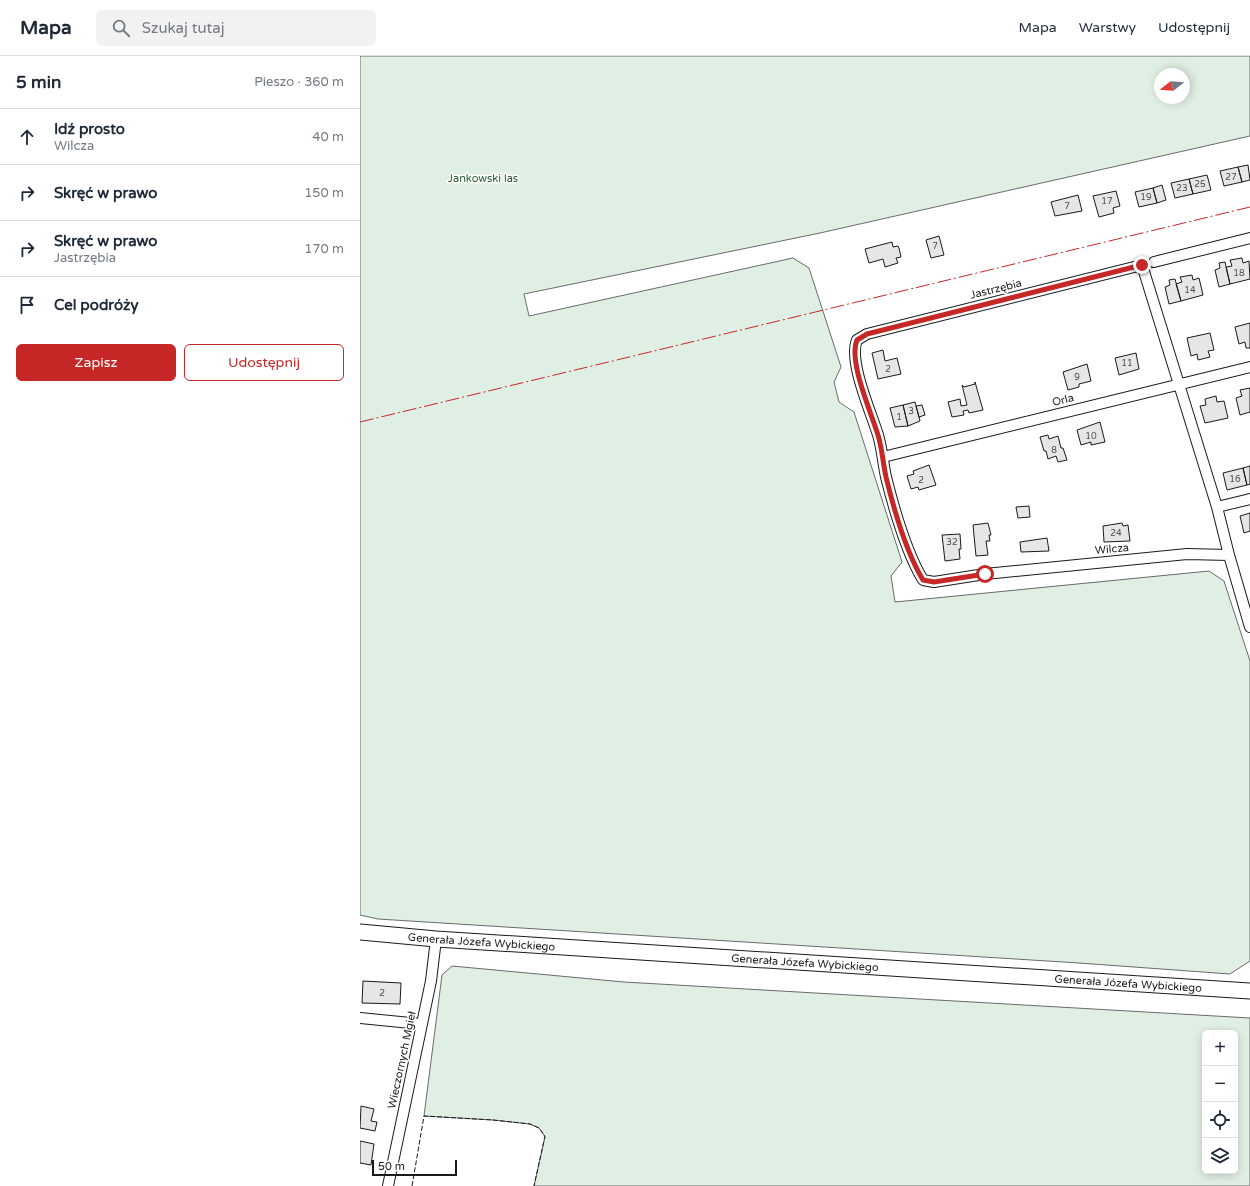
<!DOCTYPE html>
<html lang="pl">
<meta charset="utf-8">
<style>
:root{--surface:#fff;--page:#f2f2f3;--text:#1f2937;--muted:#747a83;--line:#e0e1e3;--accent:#c62828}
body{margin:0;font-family:"Varela Round",sans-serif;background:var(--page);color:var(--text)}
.controls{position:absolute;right:12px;bottom:12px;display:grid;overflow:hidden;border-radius:6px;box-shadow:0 2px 10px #0003}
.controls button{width:36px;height:36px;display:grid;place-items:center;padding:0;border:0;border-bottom:1px solid var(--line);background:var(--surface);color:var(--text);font:20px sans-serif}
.compass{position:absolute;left:794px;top:12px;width:36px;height:36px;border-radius:50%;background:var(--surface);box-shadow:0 2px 10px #0003;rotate:253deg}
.scale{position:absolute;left:12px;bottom:10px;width:85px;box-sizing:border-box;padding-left:4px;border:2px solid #1a1a1a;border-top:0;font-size:11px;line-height:14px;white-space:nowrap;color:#1a1a1a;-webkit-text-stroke:3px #fff;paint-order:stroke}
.stop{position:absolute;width:12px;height:12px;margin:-9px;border:3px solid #c62828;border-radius:50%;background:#fff}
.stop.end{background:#c62828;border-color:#fff;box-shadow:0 1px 4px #0008}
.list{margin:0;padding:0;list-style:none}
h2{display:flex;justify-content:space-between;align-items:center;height:52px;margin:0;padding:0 16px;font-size:17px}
h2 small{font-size:13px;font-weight:400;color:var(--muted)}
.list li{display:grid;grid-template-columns:26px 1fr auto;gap:12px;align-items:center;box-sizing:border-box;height:56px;padding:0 16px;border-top:1px solid var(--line)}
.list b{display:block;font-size:15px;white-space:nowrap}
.list p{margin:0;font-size:13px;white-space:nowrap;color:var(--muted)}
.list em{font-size:13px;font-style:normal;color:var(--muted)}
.actions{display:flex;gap:8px;padding:12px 16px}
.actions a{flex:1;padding:9px 0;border:1px solid var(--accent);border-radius:6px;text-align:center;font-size:14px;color:var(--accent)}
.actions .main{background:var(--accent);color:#fff}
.icon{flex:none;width:22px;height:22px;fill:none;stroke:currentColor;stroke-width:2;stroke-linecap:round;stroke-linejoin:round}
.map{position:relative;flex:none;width:890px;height:1130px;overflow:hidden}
header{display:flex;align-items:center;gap:24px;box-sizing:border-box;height:56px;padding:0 20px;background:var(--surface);border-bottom:1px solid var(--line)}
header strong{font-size:19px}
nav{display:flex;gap:22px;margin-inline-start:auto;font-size:14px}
.search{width:280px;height:36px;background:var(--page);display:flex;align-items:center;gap:10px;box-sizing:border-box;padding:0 14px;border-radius:6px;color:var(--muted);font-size:15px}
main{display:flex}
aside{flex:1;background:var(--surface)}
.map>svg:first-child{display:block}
.green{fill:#e0efe3;stroke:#6a6a6a;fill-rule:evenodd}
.building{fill:#e6e6e6;stroke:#1a1a1a}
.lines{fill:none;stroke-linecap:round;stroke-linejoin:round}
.minor-casing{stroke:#1a1a1a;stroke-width:12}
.secondary-casing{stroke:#1a1a1a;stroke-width:17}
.minor{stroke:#fff;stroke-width:10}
.secondary{stroke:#fff;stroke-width:15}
.fence{stroke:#1a1a1a;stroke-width:1;stroke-dasharray:5 2;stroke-linecap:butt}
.power{stroke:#c62828;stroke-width:1;stroke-dasharray:14 3 2 3;stroke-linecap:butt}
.route{stroke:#c62828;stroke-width:5}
.labels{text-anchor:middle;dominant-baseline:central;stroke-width:3;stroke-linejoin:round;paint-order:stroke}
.number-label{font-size:9px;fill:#4d4d4d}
.park-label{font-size:11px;fill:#2b5a34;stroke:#fff}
.street-label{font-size:11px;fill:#1a1a1a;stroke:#fff}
</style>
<header>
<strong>Mapa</strong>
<div class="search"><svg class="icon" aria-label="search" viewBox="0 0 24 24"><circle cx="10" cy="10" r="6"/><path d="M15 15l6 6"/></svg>Szukaj tutaj</div>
<nav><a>Mapa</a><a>Warstwy</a><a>Udostępnij</a></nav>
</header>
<main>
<aside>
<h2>5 min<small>Pieszo · 360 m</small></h2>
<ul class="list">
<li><svg class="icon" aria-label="ahead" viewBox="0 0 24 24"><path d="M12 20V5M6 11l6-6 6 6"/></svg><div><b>Idź prosto</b><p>Wilcza</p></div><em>40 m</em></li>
<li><svg class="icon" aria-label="right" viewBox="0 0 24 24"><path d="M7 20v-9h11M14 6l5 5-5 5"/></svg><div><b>Skręć w prawo</b></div><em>150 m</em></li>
<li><svg class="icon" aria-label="right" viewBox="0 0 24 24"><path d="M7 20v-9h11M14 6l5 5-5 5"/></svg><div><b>Skręć w prawo</b><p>Jastrzębia</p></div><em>170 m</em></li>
<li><svg class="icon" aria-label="arrive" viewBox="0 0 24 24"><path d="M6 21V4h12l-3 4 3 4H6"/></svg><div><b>Cel podróży</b></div></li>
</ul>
<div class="actions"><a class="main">Zapisz</a><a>Udostępnij</a></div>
</aside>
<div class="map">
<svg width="890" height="1130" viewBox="0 0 890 1130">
<rect width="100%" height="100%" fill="#fff"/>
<path class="green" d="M0 0H890V80L460 177 164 238 169 260 433 202 449 212 481 311 474 326 479 346 494 356 542 506 531 520 535 546 849 515 864 525 890 605V905L870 918 719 907 18 863 0 859ZM800 18H824V42H800Z
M92 910 264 926 890 962V1130H174L185 1081 179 1072 170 1068 133 1064 64 1060 82 919ZM845 977H875V1115H845Z"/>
<path class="building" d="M888 109 890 124 882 126 878 111Z
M878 111 882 126 864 130 860 115Z
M847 119 851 134 833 138 829 123Z
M829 123 833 138 815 142 811 127Z
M802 129 806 144 797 147 793 132Z
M793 132 797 147 779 151 775 136Z
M756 135 760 150 753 152 754 157 739 161 733 140Z
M718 139 722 155 695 160 691 146Z
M579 180 584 199 571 202 566 184Z
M532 186 533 191 538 190 539 192 541 201 536 202 538 207 525 211 523 203 509 207 505 193Z
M882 202 883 207 889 205 890 223 870 228 866 211 872 210 870 204Z
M865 206 870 228 859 231 855 214 860 212 859 207Z
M832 219 833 224 839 222 843 239 821 245 816 228 822 226 820 221Z
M815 223 821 245 809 248 805 231 810 229 809 224Z
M890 267V292H886L885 286 879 288 875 271Z
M850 277 854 294 848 295 850 301 838 304 837 298 831 300 827 282Z
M523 294 525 305 537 302 541 318 518 323 512 297Z
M776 297 779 313 759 319 755 302Z
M727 308 731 325 719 328V331L708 334 703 316Z
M615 326 623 354 609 357 608 354 603 355 604 359 592 361 588 346 600 343 601 350 607 349 602 329 604 331 615 328Z
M890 332V356L880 359 876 342 882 340 880 334Z
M856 340 857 346 864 345 868 362 845 367 840 350 846 349 845 343Z
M555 346 560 365 548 370 543 349Z
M543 349 548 370 535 371 530 352Z
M562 349 565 359 559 361 556 350Z
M740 366 745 386 731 389V386L721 389 717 374Z
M688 379 689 383 698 380 701 392H703L707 404 698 406 696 400 688 403 686 395H684L680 381Z
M569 409 576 429 559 434 558 431 551 433 547 420 554 418 553 415Z
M890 410V428L887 429 883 412Z
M883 412 887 429 867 434 863 417Z
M669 450 670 461 658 462 656 451Z
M890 457V475L884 477 880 460Z
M628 467 631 479H629L630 485H626L628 499 616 500 613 469Z
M762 467 763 470 768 469 770 485 744 486 743 470Z
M600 478 601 493H599L600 503 585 505 582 479Z
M687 482 689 495 661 496 660 486Z
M3 925 41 927 40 948 2 947Z
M1 1050 14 1053 11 1065 17 1066 15 1075 0 1072Z
M0 1085 14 1088 11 1109 0 1107Z"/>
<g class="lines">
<g class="minor-casing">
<path id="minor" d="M794 206 890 182
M523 401 890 311
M857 451 890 443
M869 499 857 451 782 209 507 278 497 284C488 305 511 356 518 379 522 392 523 407 526 421 534 453 546 496 563 524L574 526 625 518 827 498 869 499 890 571
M0 962 61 968
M28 1130 71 925 76 883"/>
</g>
<g class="secondary-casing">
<g id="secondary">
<path id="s1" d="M0 876 76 883 890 935"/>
</g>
</g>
<use href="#minor" class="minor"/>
<use href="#secondary" class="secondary"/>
<path class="fence" d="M52 1130 64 1060 133 1064 170 1068 179 1072 185 1080 174 1130"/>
<path class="power" d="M0 366 890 151"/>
</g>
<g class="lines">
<path class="route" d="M625 518 574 526 563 524C546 496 534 454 526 421 523 407 522 392 518 379 511 356 488 305 497 284L507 278 782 209"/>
</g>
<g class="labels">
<g class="number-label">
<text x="871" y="121">27</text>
<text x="840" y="128">25</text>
<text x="822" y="132">23</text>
<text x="786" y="141">19</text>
<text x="747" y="145">17</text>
<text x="707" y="150">7</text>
<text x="575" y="190">7</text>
<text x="879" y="217">18</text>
<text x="830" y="234">14</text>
<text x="767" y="307">11</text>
<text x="528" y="313">2</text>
<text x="717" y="321">9</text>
<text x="551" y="355">3</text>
<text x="539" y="361">1</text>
<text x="731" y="380">10</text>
<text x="694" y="394">8</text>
<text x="875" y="423">16</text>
<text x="561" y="424">2</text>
<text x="756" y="477">24</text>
<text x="592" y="486">32</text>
<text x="22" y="937">2</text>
</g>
<g class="park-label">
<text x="123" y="122">Jankowski las</text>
</g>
<g class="street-label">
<text transform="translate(636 233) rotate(-14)">Jastrzębia</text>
<text transform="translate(703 344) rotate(-14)">Orla</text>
<text transform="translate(752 493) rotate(-5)">Wilcza</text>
<text stroke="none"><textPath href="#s1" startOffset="122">Generała Józefa Wybickiego</textPath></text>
<text stroke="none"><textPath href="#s1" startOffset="446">Generała Józefa Wybickiego</textPath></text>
<text stroke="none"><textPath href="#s1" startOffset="770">Generała Józefa Wybickiego</textPath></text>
<text transform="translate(42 1004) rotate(-78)">Wieczornych Mgieł</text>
</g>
</g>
</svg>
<div class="controls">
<button>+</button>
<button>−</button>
<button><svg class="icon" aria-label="locate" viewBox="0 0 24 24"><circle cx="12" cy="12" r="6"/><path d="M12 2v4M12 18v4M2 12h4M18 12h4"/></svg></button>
<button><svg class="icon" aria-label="layers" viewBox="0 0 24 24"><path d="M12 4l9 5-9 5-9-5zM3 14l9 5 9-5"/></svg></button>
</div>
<svg class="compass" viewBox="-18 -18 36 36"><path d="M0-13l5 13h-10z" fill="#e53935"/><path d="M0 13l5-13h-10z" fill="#747a83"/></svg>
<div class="scale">50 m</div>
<div class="stop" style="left:625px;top:518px"></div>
<div class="stop end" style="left:782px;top:209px"></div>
</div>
</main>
